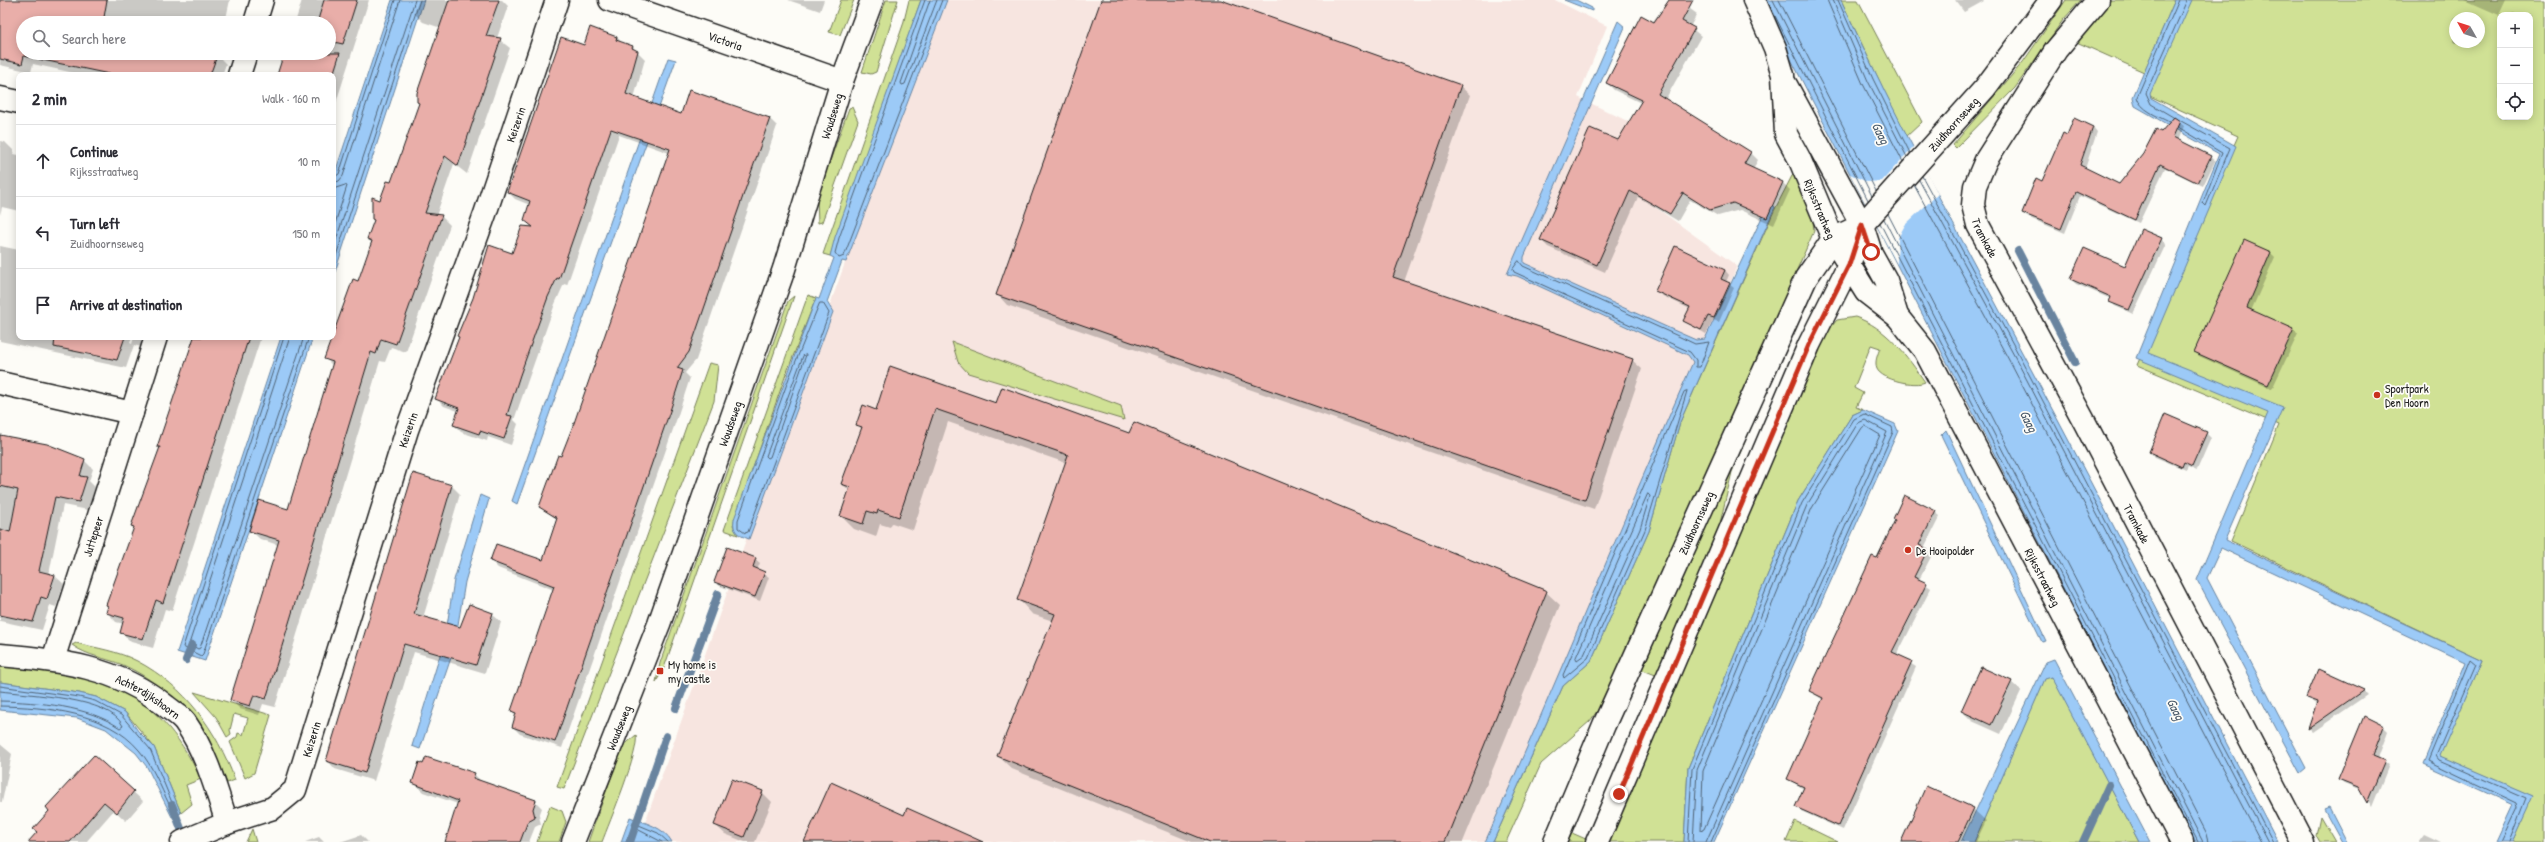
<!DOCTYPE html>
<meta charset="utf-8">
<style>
:root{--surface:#fff;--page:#f7f7f7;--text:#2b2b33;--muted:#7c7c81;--line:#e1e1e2}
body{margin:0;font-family:"Patrick Hand",sans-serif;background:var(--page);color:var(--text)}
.controls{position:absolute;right:12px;top:12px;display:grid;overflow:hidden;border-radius:8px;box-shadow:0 2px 10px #0003}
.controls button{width:36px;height:36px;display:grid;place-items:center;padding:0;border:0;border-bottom:1px solid var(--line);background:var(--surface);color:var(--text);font:20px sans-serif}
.compass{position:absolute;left:2449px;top:12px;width:36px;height:36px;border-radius:50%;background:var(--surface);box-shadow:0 2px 10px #0003;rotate:309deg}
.stop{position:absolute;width:12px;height:12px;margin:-9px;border:3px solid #c8321e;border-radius:50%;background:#fff}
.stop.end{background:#c8321e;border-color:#fff;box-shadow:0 1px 4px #0008}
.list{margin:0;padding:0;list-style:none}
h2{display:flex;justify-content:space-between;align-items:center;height:52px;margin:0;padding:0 16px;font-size:17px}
h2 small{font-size:13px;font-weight:400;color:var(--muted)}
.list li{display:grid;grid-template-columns:26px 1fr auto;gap:12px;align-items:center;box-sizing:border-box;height:72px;padding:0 16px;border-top:1px solid var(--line)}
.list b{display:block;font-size:15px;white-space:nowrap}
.list p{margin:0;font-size:13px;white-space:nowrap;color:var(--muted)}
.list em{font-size:13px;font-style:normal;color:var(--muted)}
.icon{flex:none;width:22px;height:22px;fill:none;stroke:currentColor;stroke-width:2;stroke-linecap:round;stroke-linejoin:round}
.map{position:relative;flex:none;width:2545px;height:842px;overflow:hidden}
.search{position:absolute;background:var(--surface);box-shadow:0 2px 10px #0003;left:16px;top:16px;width:320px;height:44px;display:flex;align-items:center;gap:10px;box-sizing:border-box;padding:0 14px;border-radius:22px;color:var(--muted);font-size:15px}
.panel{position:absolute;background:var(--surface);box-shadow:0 2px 10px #0003;left:16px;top:72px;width:320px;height:268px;border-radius:8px}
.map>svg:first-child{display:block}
.built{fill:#f7e5e0}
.green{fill:#d0e195;stroke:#767e58;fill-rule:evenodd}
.water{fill:#9ccaf7;stroke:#69849f}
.pier{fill:#fdfcf7}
.shadow{fill:#0003}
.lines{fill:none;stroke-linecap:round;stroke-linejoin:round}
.shore{stroke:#4f6274;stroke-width:1}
.stream{stroke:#69849f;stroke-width:8}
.building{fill:#e9aea9;stroke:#1c1c1c}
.minor-casing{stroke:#1c1c1c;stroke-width:25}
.tertiary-casing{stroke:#1c1c1c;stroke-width:25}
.secondary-casing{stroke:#1c1c1c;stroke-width:25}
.minor{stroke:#fdfcf7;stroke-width:22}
.tertiary{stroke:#fdfcf7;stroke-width:22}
.secondary{stroke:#fdfcf7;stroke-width:22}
.route{stroke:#c8321e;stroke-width:5}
.poi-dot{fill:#c8321e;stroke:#fdfcf7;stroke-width:1.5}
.labels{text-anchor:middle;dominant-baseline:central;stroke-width:3.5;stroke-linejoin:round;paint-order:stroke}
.street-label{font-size:12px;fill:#1c1c1c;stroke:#fdfcf7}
.poi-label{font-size:12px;fill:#1c1c1c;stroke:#fdfcf7;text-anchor:start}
.water-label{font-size:13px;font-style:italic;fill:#495969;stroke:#fdfcf7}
</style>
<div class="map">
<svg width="2545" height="842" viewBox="0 0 2545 842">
<rect width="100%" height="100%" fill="#fdfcf7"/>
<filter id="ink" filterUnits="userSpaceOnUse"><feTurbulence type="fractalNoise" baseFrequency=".025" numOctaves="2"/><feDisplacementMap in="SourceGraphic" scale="8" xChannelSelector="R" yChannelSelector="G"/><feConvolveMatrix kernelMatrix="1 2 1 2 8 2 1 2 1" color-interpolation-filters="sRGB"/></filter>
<g filter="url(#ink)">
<path class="built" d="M939 0H1555L1607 26 1578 97 1666 140 1637 194 1737 266 1586 645 1495 842H638Z"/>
<path class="green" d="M841 0H854L840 35 829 32Z
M886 0H898L876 72 871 74 862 72Z
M909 0H921L830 256 823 254 903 25Z
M1841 0H1858L1922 122 1906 137Z
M2066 0H2081L2063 20 2015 88 1956 148 1953 145 2023 62Z
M2107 0H2175L2144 72 2072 40Z
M2185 0H2545V842H2512L2532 796 2439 756 2482 660 2231 541 2279 425 2137 365 2238 136 2143 93ZM2500 15H2530V117H2500ZM2455 18H2479V42H2455Z
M852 107 858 121 822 222 818 223 817 197 849 108Z
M1794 172 1812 212 1814 231 1610 693 1590 721 1541 764 1506 842H1493L1563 686 1591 661 1649 531 1680 422 1774 211Z
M808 295 816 298 785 377 733 525 738 535 724 530Z
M794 296 664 668 656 682 660 663 788 301Z
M1855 317C1886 327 1907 356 1925 382 1915 387 1882 380 1877 369 1874 362 1878 354 1880 348L1871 345 1854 388 1863 393 1856 407 1863 410 1852 415 1798 501 1688 768 1684 842H1606L1825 334 1837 320Z
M952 342 1121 406 1124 420 968 373 958 362Z
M1780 360 1732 472 1717 536 1658 676 1638 668Z
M709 363 718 365 714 401 564 789 557 787Z
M76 643C96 648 118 651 137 661 186 687 216 729 235 780L227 783C222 771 218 758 211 747 192 712 159 681 123 665 106 658 87 656 72 645Z
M0 666C99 677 154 682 201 779L186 785 192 804 181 813 154 747 125 712 96 697 79 693 0 682Z
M2053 677 2139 842H1974L2045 678Z
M194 692 271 715 254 773 245 778 230 742 237 737 238 733 243 735 248 718 234 714 230 730 231 734 227 737 216 717Z
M636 735C640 750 609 823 602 842H588L622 747Z
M550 806 562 811 566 822 559 842H537Z
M2320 816 2335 842H2320L2316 835Z
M1795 821 1838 842H1786Z
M252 829 256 842H246Z
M1572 833 1588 840 1587 842H1568Z"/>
<path class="water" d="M392 0H424L333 278V179Z
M921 0H947L846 262 842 261 827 302 833 312 749 539C738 535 732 532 734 519L816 298 819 299 834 258 830 256 835 237Z
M1564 0H1576L1592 8V11Z
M1763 0H1841C1897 122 1961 238 2024 356 2110 517 2193 680 2278 842H2194L1778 34Z
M2175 0H2192L2150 94 2151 98 2236 146 2148 353 2283 407 2225 540 2482 660 2440 756 2533 796 2512 842H2496L2513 805 2423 764 2465 663 2221 548 2207 578 2306 768 2300 773 2197 580 2268 413 2136 358 2219 154 2135 106 2133 97Z
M1618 21 1625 27 1524 257V263L1680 333 1696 340 1705 339 1762 217 1771 205 1775 207 1680 422 1649 531 1591 661 1563 686 1493 842H1485C1557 683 1622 521 1693 362L1688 355 1517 276 1507 274Z
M668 58 676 60 517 504 512 501Z
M281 337H313L205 661 177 652Z
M1863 410 1895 424 1898 431 1714 842H1684L1688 768 1798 501 1852 415Z
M1946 430 2046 641 2042 642 1941 435Z
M480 495 489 499 465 582 454 649 420 749 412 746 445 639 454 580Z
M2054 659 2150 842H2139L2052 677 2045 679 1974 842H1961L2046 662Z
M0 682 79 693 96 697 125 712 138 731 154 747 181 813 172 817 147 767 136 753 106 729 77 718 0 710Z
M2329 807 2347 842H2342L2324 809Z
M630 817C645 823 664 827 672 842H621Z"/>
<path class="pier" d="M1914 146 1938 194 1905 225 1898 238 1897 264 1850 174 1867 182 1882 181Z"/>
<path class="shadow" d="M0 0H230L225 23H23V53H218V56L226 64 222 75H83L33 64 31 72 0 65Z
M302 0H369L333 112V75H278L285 53H329V23H295Z
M419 0H502L508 6 497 38 510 48 467 174 454 164 436 216H441L450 225 406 352 391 347 385 362 380 361 275 707 263 704 259 715 240 709 231 700 278 545 260 539 250 530 288 511 333 366 326 359 359 282 372 243 368 239 374 221 373 219 392 184 420 104 418 102 441 28 423 22 414 13Z
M788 0H824L820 11Z
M1102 0H1218L1460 86 1470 95 1404 282 1632 360 1642 369 1594 509 1007 305 998 295Z
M1669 0H1678L1697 14 1690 27 1701 36 1665 100 1751 153 1758 160 1753 169 1783 183 1790 190 1774 225 1740 210 1718 216 1690 200 1678 221 1638 197 1605 272 1548 247 1541 240 1618 141 1641 103 1614 90 1607 83Z
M1955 0H1983L1984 1 1964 12Z
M2465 0H2506L2499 15Z
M617 37 622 43 632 46 645 59 634 98 682 115 690 91 770 119 777 126 696 360 685 373 690 378 677 418 562 748 520 734 513 727 516 716 512 711 554 590 498 568 491 561H544L558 520 540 507 575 423 669 153 619 135 567 285 564 284 555 304 527 383 514 420 518 424 511 445 488 437 487 441 461 432 454 425 458 411 444 406 437 399 460 338 458 336 513 254 534 228 525 219 530 205 515 199 508 192 585 46Z
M2174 118 2184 126 2178 141 2210 157 2215 161 2203 186 2165 168 2139 223 2080 196 2065 233 2027 217 2023 213 2043 183 2068 136 2093 127 2097 132 2085 169 2120 185Z
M0 141 5 142 14 151 13 154 19 155V211L2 207 0 215Z
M2161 239 2166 244 2133 314 2115 306 2110 301 2111 299 2076 284 2071 279 2125 267Z
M2245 241 2271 253 2275 257 2251 311 2293 329 2298 334 2272 389 2199 356 2195 352Z
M0 246 19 250V337H132L130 343 132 344 134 337H144L141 347 134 345 126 368 0 341Z
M1725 270 1729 275 1726 282 1734 288 1719 322 1713 320 1706 334 1684 321 1690 309 1661 295 1656 291Z
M194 337H261L172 611 165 609 153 648 131 642 121 632 124 624 116 622 107 612 135 528 132 525 160 449 158 446 179 383 181 384Z
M891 367 1546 592 1560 605 1463 842H1192L1012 769 998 756 1053 621 1032 614 1019 600 1066 463 948 422 913 530 892 523 890 527 880 524 876 537 854 529 841 516 850 491 842 484 862 429 857 424 876 411Z
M2206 433 2211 438 2197 470 2188 466 2186 470 2155 457 2150 452Z
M0 436 84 460 93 469 89 481 95 487 88 510 63 505 49 574 55 576 64 584 56 607 50 605 42 630 0 621Z
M452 486 460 494 423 618 460 628 492 614 501 622 485 673 414 652 374 781 335 769 327 760Z
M1935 512 1940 516 1924 548 1932 555 1919 580 1931 588 1897 655 1916 667 1843 830 1801 811 1796 807 1804 789 1788 779 1823 700 1810 691 1877 559Z
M755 559 760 563 757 570 769 577 760 601 720 586 715 582Z
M2319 670 2363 691 2367 695 2313 732 2309 728 2317 705 2307 698Z
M2011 682 2021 691 2001 734 1972 721 1962 711Z
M2384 727 2388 731 2378 758 2389 765 2372 807 2361 790 2344 783 2339 779Z
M0 744 12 754 2 802H0Z
M94 756 143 801 126 821 114 810 86 842H29Z
M474 774 481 781 535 801 542 808 539 816 541 824 535 827 529 842H445L458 804 423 792 414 783Z
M762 792 772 802 755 842H745L725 834 715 825Z
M1973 809 1986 821 1976 842H1902Z
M2424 834 2441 842H2418Z
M361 835 368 842H340Z
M319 837 324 842H305Z"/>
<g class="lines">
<path class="shore" d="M925 0 839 238 835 253 839 258 844 256 942 0
M930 0 901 83 902 85 905 84 937 0
M1767 0 1868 200
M1773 0 1872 196
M1779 0 1876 191
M1827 0 1863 84 1903 162
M1833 0 1868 81 1907 157
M1838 0 1873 79 1910 153
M2173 117 2151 104 2146 93 2187 0
M2169 122C2158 116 2140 110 2137 97L2179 0
M2178 127 2222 153 2203 203 2206 206 2230 148 2181 121
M1922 176 2020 357 2273 842
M333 178 339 174 395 0
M1919 180 2016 359 2268 842
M333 183 339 181 343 176 400 0
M1914 185 2010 362 2261 842
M333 189 345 185 347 186 333 230
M1888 214 2207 834 2209 842
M1884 219 2203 842
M1880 223 2198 842
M333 249 415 0
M1519 261 1523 266 1678 336 1695 344 1709 342 1700 367H1696V360L1690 352 1514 272 1513 269Z
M333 265 420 0
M820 303H823L829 313 748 532 745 533 738 528V520L789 378Z
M284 337 183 647 201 656 203 654 309 337
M290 337 189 644 198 649 200 648 304 337
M806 355 770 457 768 458 766 456 803 356Z
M1687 391 1645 530 1588 658 1564 678 1563 675 1674 415 1684 392Z
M1865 426 1880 435 1704 829 1701 830 1703 771 1812 508 1862 428Z
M1648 494 1650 496 1640 529 1584 655 1577 660 1576 658Z
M0 686 79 697 95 701 121 715 150 749 173 805 169 804C160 786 153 766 139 750 107 712 47 707 0 706
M0 691C29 695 110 697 123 726L120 728C88 706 39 702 0 701
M626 842 634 823 658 833 668 842
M631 842 637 829 662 842
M1688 842 1692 769 1802 503 1854 419 1864 414 1892 427 1893 432 1711 842
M1693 842 1697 770 1807 505 1858 423 1865 420 1887 432 1706 842
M2501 842 2517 808 2516 803 2428 761 2470 659 2476 664 2436 756 2439 760 2526 798 2509 842"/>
<path class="stream" d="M2018 251 2075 362
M186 660 192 645
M676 708 718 594
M172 805 185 839
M630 842 666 736
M2083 842 2109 785"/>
</g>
<path class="building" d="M0 0H107L103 23H23V53H218L210 75H114L24 56 22 64 0 59Z
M324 0H357L343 44 329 41V23H317Z
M449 0H499L486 36 501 38 458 166 445 156 425 213 442 215 396 344 381 339 376 354 371 352 266 699 254 695 250 706 230 700 279 540 249 531 259 500 288 509 333 362 324 359 353 279 358 281 372 241 367 239 374 220 372 219V197L380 200 387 181 391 182 419 103 417 102V93Z
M1101 0H1221L1461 85 1393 277 1633 359 1585 500 996 295Z
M1669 0H1693L1682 21 1695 28 1658 94 1751 152 1744 164 1783 182 1767 218 1733 203 1710 210 1683 193 1670 214 1630 191 1597 265 1540 240 1590 128 1618 140 1642 100 1606 83 1641 15 1654 22Z
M590 27 617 37 616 40 633 46 632 48 638 51 626 94 681 114 689 90 770 118 689 352 677 368 683 370 670 411 555 742 512 727 516 713 511 711 554 586 490 561 496 544 543 560 557 518 539 507 558 455 561 456 574 423 670 149 611 129 559 279 557 278 548 297 520 375 507 415 512 416 504 439 480 431 479 434 453 425 459 408 435 399 459 337 457 336 473 298 489 245 512 253 522 226 533 227 524 220 530 201 507 192 561 37 584 45Z
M284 53H340L333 75H277Z
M2174 117 2180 121 2173 137 2211 156 2198 183 2160 164 2135 220 2076 192 2061 229 2022 213 2036 178 2042 181 2063 133 2067 135 2074 118 2093 127 2080 165 2119 184 2143 154 2156 129 2161 132Z
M2141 229 2162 238 2129 310 2109 302 2111 297 2070 279 2084 248 2125 266Z
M2244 240 2271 252 2247 308 2294 329 2268 385 2194 352Z
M1675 246 1725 270 1721 279 1730 283 1714 318 1708 316 1701 330 1683 321 1690 307 1655 291Z
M55 337H125L117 360 54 347Z
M194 337H249L163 603 156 600 143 639 120 633 124 618 106 613 108 606 106 605 134 527 131 526 160 447H157Z
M890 366 996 403 1002 387 1129 433 1134 422 1547 591 1445 842H1210L997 756 1055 614 1017 600 1068 455 935 409 899 517 878 510 877 514 867 511 863 524 840 516 850 487 841 484 862 427 856 425 863 405 876 410Z
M2165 414 2207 432 2192 466 2184 462 2182 467 2149 452Z
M0 435 47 444 85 459 80 476 87 477 79 502 55 497 39 571 55 575 47 599 41 597 33 622 0 615V529L10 532 18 490 0 486Z
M413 473 452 485 414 614 460 627 469 604 493 613 476 665 404 644 365 773 326 761Z
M1904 495 1936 511 1919 545 1928 549 1914 577 1927 583 1892 652 1912 661 1838 826 1795 807 1804 787 1787 779 1823 698 1809 691 1872 556 1877 558 1895 520 1893 519Z
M727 547 756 558 753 567 765 572 755 597 714 582Z
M1981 667 2012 681 1991 725 1961 711Z
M2318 669 2364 690 2308 729 2317 702 2306 698Z
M2364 716 2384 726 2373 755 2385 760 2367 803 2358 787 2338 779Z
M94 755 134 791 117 813 104 802 70 842H28L37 832 33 829 49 811 46 807Z
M426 757 475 773 473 778 536 800 533 809 535 817 528 821 520 842H445L458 801 412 783 419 762 423 764Z
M732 779 763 791 744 837 714 825Z
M831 782 904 815 907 808 983 842H804Z
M1926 786 1974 808 1958 842H1901Z"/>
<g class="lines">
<g class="minor-casing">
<g id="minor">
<path id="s1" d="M610 0 842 81"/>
<path id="s2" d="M2098 0 2056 50 1986 160 1975 186 1973 205 1978 225 2084 421 2303 842"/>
<path d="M255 23 262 0"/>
<path d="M239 75 246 53"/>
<path d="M0 98 19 102"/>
<path d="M1862 225 1871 253 1886 280 1897 316"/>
<path id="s3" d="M1849 265 1866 292 1897 316 1925 351 2182 842"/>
<path d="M0 383 132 413"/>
<path id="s4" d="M0 655C60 660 117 667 166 706 172 711 181 716 185 722 206 752 216 789 227 823"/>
<path id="s5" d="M53 660 156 337"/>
<path id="s6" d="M182 842 227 823 273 808 295 790 407 430 485 214 557 0"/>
<path id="s7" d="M573 842 659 624 784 269 842 81 872 0"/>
</g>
</g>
<g class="tertiary-casing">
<g id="tertiary">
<path id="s8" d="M1754 0 1775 48 1783 75 1786 134 1799 158 1833 239 1849 265"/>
<path d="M1786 85 1862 225"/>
</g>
</g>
<g class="secondary-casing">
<g id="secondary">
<path id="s9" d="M1555 842 1604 725 1806 278 1833 239 1862 225"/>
<path id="s10" d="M1597 842 1809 345 1849 265 1862 225 1985 88 2051 0"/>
</g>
</g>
<use href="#minor" class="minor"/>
<use href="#tertiary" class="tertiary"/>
<use href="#secondary" class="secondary"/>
</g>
</g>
<g class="lines" filter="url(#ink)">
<path class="route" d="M1619 794 1809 345 1849 265 1862 225 1871 252"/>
</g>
<g class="poi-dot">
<circle cx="2377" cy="395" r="4"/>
<circle cx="1908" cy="550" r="4"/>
<rect x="656" y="667" width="8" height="8" rx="2"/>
</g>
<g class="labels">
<g class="street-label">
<text stroke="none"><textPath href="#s1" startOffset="122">Victoria</textPath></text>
<text stroke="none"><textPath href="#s7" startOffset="771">Woudseweg</textPath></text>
<text stroke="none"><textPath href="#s6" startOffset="827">Keizerin</textPath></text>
<text stroke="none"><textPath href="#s10" startOffset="808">Zuidhoornseweg</textPath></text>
<text stroke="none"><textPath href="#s8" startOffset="222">Rijksstraatweg</textPath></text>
<text stroke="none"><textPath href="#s2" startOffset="278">Tramkade</textPath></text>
<text stroke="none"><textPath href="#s7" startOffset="447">Woudseweg</textPath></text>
<text stroke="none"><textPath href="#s6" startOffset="503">Keizerin</textPath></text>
<text stroke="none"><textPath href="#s9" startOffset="349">Zuidhoornseweg</textPath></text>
<text stroke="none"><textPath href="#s2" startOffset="602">Tramkade</textPath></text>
<text stroke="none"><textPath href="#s5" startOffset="130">Juttepeer</textPath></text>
<text stroke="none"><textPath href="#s3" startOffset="371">Rijksstraatweg</textPath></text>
<text stroke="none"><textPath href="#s4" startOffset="156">Achterdijkshoorn</textPath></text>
<text stroke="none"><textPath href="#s7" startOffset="123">Woudseweg</textPath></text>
<text stroke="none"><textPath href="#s6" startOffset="179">Keizerin</textPath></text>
</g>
<g class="poi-label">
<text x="2385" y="388">Sportpark<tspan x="2385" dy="14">Den Hoorn</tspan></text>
<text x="1916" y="550">De Hooipolder</text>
<text x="668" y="664">My home is<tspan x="668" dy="14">my castle</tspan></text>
</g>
<g class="water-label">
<text transform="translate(1881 133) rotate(63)">Gaag</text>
<text transform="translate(2029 421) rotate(63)">Gaag</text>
<text transform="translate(2176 709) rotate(63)">Gaag</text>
</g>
</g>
</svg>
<div class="controls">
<button>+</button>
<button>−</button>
<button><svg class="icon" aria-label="locate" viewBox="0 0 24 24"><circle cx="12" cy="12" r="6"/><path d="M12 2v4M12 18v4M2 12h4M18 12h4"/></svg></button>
</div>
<svg class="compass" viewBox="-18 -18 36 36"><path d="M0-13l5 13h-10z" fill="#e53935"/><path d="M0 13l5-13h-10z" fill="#7c7c81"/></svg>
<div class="stop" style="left:1871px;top:252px"></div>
<div class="stop end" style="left:1619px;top:794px"></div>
<div class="search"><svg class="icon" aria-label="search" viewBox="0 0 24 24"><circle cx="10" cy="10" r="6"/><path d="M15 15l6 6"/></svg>Search here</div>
<section class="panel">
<h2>2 min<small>Walk · 160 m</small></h2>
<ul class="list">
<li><svg class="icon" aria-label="ahead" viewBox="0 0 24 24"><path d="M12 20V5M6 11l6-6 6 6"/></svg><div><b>Continue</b><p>Rijksstraatweg</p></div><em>10 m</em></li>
<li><svg class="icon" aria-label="left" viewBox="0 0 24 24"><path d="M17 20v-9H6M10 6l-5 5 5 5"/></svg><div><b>Turn left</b><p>Zuidhoornseweg</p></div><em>150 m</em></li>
<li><svg class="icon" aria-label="arrive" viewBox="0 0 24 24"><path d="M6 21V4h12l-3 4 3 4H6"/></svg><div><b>Arrive at destination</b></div></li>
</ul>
</section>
</div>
